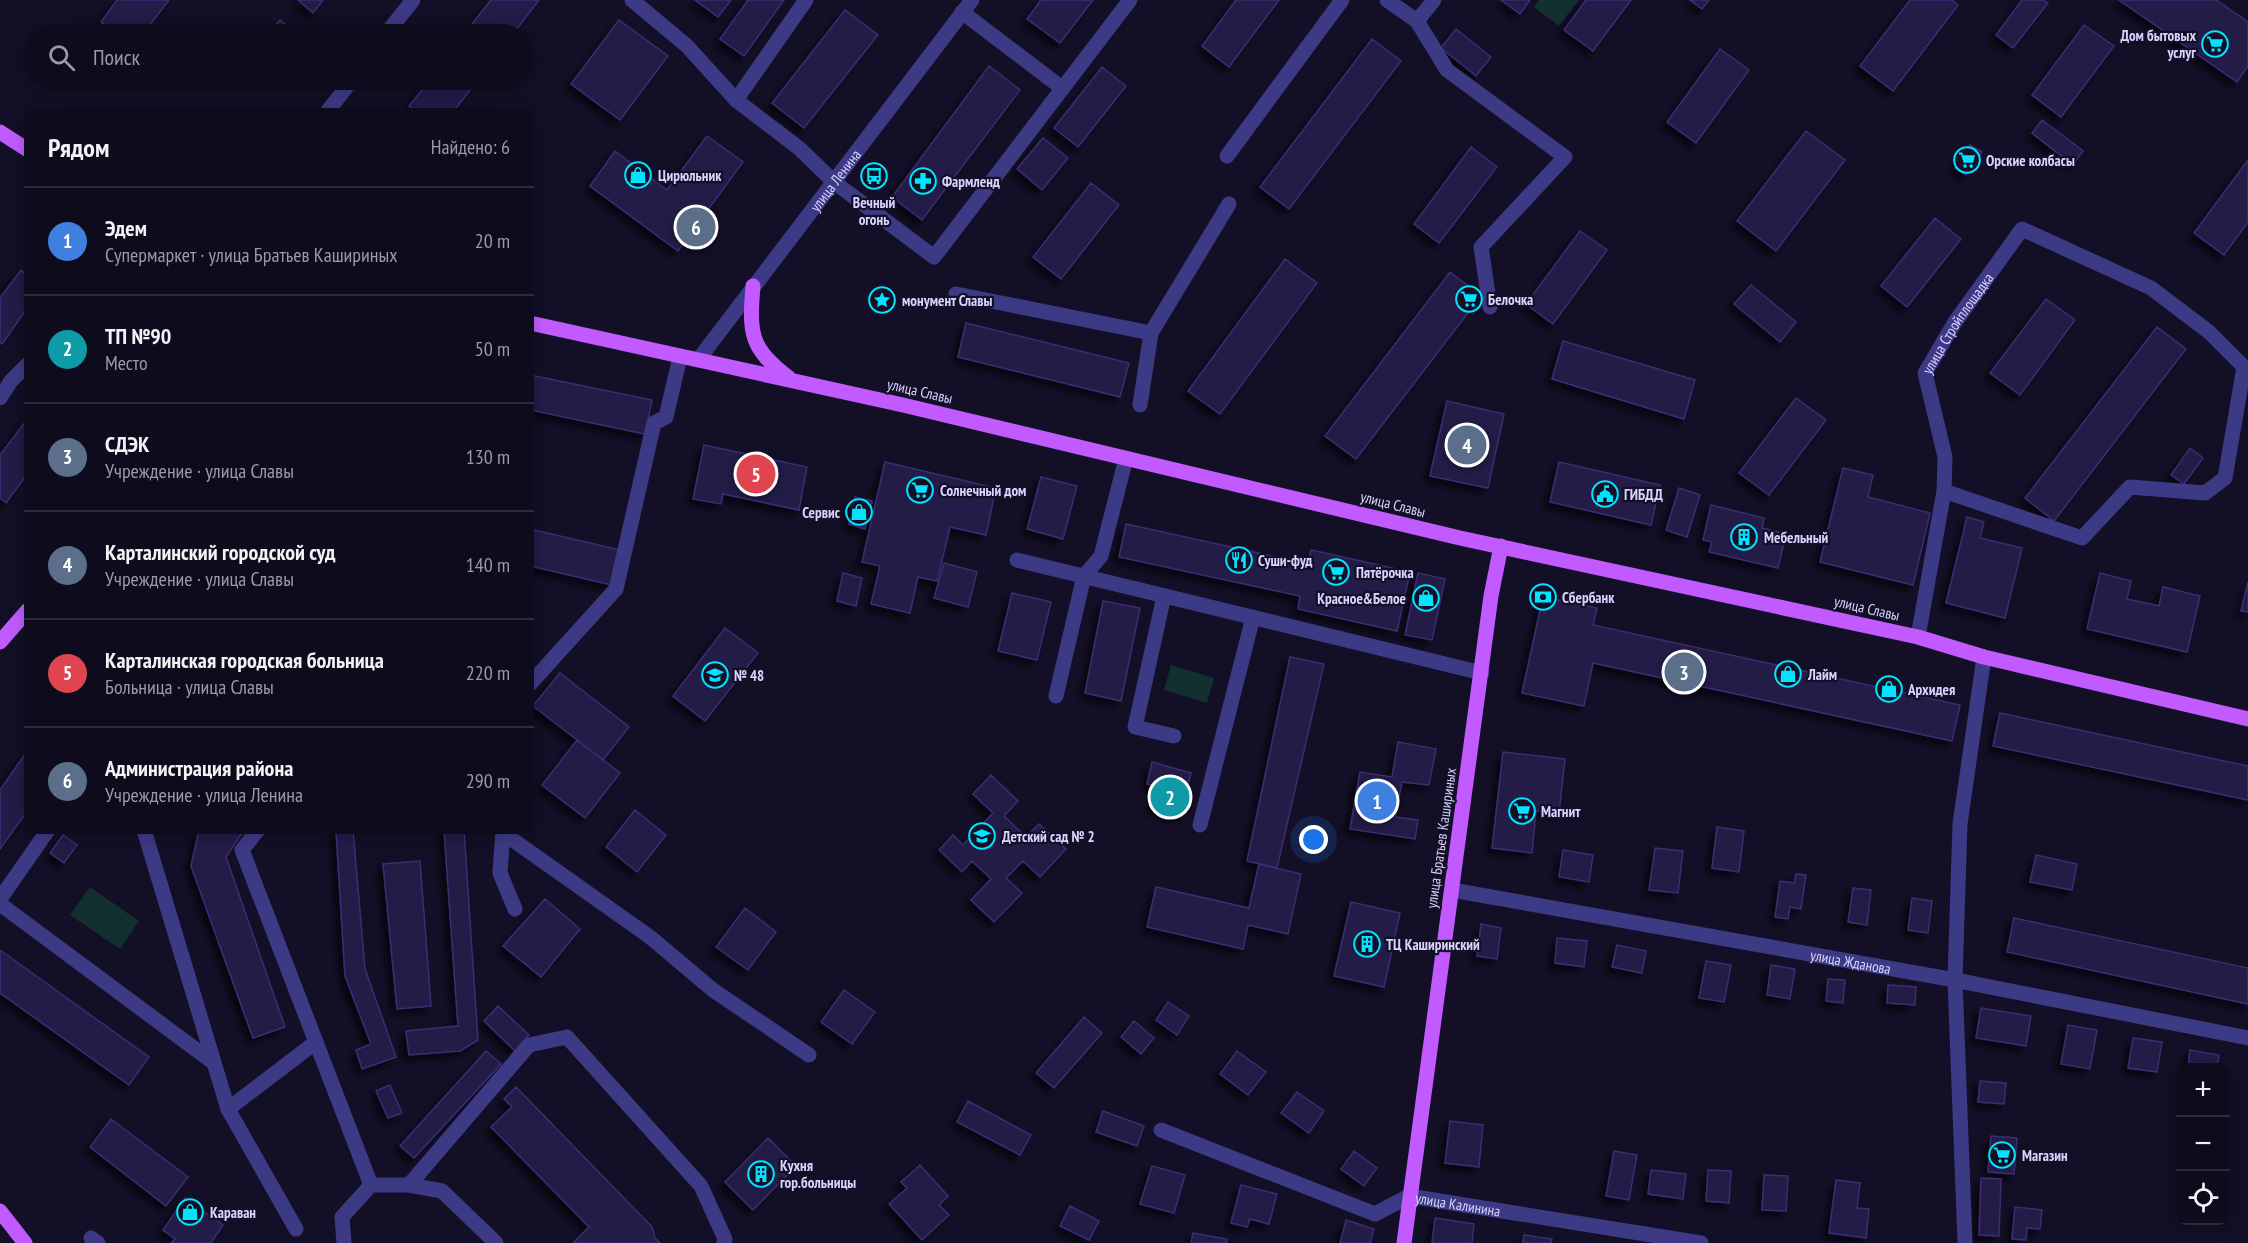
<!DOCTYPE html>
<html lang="ru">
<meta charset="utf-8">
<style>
:root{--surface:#0e0b1c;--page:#171425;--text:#f1f3f6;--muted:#9b9ba3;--line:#2e2b3b;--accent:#00e5ff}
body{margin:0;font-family:"PT Sans Narrow",sans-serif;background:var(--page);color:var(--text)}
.controls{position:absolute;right:18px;bottom:18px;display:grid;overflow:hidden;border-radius:12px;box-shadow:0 3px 15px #0003}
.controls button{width:54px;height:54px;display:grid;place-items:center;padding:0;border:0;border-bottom:2px solid var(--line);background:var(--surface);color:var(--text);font:30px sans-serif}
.you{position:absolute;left:1314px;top:840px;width:21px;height:21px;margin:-15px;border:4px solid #fff;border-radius:50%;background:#1a73e8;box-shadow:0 0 0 9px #1a73e833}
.badge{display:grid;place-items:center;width:39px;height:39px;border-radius:50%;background:var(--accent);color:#fff;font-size:20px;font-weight:700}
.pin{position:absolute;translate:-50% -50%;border:3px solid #fff;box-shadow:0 2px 6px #0006}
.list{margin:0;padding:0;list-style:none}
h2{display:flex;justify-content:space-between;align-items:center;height:78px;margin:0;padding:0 24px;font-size:26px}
h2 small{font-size:20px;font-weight:400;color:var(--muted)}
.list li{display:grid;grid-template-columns:39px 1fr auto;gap:18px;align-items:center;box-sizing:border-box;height:108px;padding:0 24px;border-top:2px solid var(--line)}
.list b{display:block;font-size:22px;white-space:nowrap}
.list p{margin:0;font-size:20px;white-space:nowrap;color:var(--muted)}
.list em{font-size:20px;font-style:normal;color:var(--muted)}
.icon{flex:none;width:33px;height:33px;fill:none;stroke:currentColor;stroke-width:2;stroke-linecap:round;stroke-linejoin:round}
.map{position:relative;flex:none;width:2248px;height:1243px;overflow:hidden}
.search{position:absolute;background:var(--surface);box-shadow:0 3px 15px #0003;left:24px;top:24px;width:510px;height:66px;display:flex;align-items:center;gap:15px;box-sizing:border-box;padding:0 21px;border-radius:33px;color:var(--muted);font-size:22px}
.panel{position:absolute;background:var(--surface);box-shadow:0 3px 15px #0003;left:24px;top:108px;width:510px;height:726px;border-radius:12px}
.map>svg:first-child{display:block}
.green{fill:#12302f}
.building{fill:#241b47;stroke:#3b2d73;stroke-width:1.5;filter:url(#shadow)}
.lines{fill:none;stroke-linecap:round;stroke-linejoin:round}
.minor{stroke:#3d3a85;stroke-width:15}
.major{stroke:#c25bff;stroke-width:15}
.labels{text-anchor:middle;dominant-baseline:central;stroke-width:4.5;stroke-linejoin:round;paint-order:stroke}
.poi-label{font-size:15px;font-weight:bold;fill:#d9d4ff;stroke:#130f26;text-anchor:start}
.street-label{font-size:15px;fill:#d9d4ff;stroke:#130f26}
</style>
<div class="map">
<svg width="2248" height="1243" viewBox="0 0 2248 1243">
<defs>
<filter id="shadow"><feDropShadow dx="-5.5" dy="5.5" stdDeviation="3" flood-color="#0009"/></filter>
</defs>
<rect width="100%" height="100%" fill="#130f26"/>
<path class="green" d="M1539 0H1579L1559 26 1534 7Z
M1171 665 1214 678 1207 703 1164 690Z
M90 887 139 921 120 949 70 915Z"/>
<path class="building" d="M117 0H169L143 34H117L101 22Z
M298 0H323L313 13Z
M491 0H539L513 34H464Z
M695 0H731L718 17Z
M748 0H784L744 56 720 39Z
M1041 0H1093L1060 43 1027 19Z
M1236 0H1279L1229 67 1202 46Z
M1501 0H1530L1520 14Z
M1586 0H1631L1593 51 1564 30Z
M1690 0H1709L1702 9Z
M1910 0H1952L1958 5 1893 91 1860 66Z
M2022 0H2043L2048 3 2013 48 1996 35Z
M2119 0H2216L2248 22V66L2237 82Z
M845 10 878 35 804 128 772 103Z
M280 20 294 32 293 34H268Z
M619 20 668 56 620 120 571 84Z
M2084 25 2114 46 2061 117 2032 95Z
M1456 29 1491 57 1476 76 1441 48Z
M1372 39 1401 61 1289 209 1260 187Z
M1720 49 1749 70 1696 143 1667 122Z
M989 66 1020 90 922 220 892 197Z
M1102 67 1126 86 1078 147 1054 128Z
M430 80H478L453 112H418L409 106Z
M2042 120 2083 151 2073 165 2032 133Z
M1806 131 1845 160 1776 251 1737 221Z
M707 136 743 162 678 251 590 186 615 151 667 190Z
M1043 138 1068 158 1042 190 1017 169Z
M1970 145 1982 152 1966 175 1955 168Z
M1471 147 1497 167 1439 243 1414 224Z
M2248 160V222L2224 255 2194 233Z
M1091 183 1119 205 1061 279 1033 257Z
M1935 218 1961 239 1907 307 1881 286Z
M1580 231 1607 250 1553 324 1526 304Z
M1285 259 1317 283 1220 414 1188 391Z
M21 270 28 276V307L2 344 0 342V298Z
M1450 272 1481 296 1356 459 1325 436Z
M1751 285 1796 322 1780 342 1734 304Z
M2046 299 2075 320 2020 395 1990 373Z
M966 323 1129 363 1120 397 958 357Z
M2157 327 2186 349 2054 521 2025 498Z
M1563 341 1695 380 1684 419 1552 379Z
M530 375 652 400 645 434 530 410Z
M1796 398 1826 420 1769 495 1739 473Z
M1447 401 1504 414 1488 488 1430 476Z
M26 421 28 423V473L6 503 0 498V455Z
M704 445 807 467 799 510 723 494 721 504 693 499Z
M2190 448 2203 458 2184 484 2171 475Z
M885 462 996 488 986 535 950 527 937 581 918 577 910 613 871 604 880 566 862 562Z
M1559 462 1660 485 1651 525 1550 502Z
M1843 468 1873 475 1868 497 1930 513 1913 585 1820 562Z
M1041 477 1077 486 1063 539 1027 529Z
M1679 488 1700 495 1687 537 1666 530Z
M855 497 872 501 865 529 849 524Z
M1711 505 1764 518 1762 528 1786 534 1778 568 1709 552 1712 542 1703 540Z
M1967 517 1984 522 1980 538 2022 548 2005 618 1946 603Z
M1126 524 1308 564 1311 550 1410 572 1397 631 1298 609 1300 596 1119 557Z
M530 529 620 550 612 585 530 566Z
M944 563 977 572 968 607 934 598Z
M843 573 862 578 856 606 837 601Z
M1418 573 1445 579 1432 640 1405 635Z
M2100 573 2131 581 2127 599 2159 606 2163 587 2200 596 2187 652 2087 629Z
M2248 582V612L2241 611Z
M1012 593 1051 602 1037 660 998 651Z
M1543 597 1597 608 1593 625 1960 705 1952 741 1593 663 1584 706 1522 693Z
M1103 601 1140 608 1121 701 1085 693Z
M725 628 758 653 705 721 673 696Z
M1290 657 1324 664 1277 868 1247 861Z
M560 673 629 727 603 760 533 706Z
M2000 713 2248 766V800L1993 746Z
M577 740 620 773 585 818 542 785Z
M1398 742 1436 749 1429 785 1402 782 1395 817 1418 820 1415 839 1350 829 1360 772 1392 777Z
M28 750V810L0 849V790Z
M1503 752 1565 759 1559 813 1536 811 1532 853 1492 848Z
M1152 762 1191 773 1180 815 1152 807 1158 787 1147 784Z
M991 775 1018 801 1004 816 1026 837 1039 824 1066 849 1040 877 1023 861 1006 878 1022 893 994 922 971 900 991 879 972 861 962 872 939 850 953 835 963 845 993 813 973 794Z
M635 810 666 835 637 872 606 847Z
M1717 827 1744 831 1739 872 1712 868Z
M201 830H244L226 857 285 1027 253 1038 191 866 198 834Z
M353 830 365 969 396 1057 362 1069 356 1050 371 1044 345 976 336 831Z
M444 830H464L478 1040 460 1051 409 1055 406 1031 458 1026Z
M63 835 77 845 64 863 50 853Z
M1655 848 1683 851 1678 893 1649 890Z
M1563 850 1593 855 1589 882 1559 877Z
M2036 855 2077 864 2072 890 2030 882Z
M420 861 431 1006 397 1009 383 864Z
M1259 864 1301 874 1288 934 1248 925 1243 949 1147 927 1156 887 1249 908Z
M1796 874 1806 875 1801 909 1790 907 1788 919 1775 917 1780 881 1794 883Z
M1853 888 1871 890 1867 925 1848 922Z
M1912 898 1932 901 1928 933 1908 930Z
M545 899 580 929 541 977 503 946Z
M1351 902 1400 913 1384 987 1334 976Z
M745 908 776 932 748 970 716 947Z
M2014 918 2248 968V1004L2007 952Z
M1481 924 1501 928 1497 959 1477 956Z
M1557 938 1587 941 1584 967 1555 963Z
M1617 945 1646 951 1642 973 1612 967Z
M0 950 149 1057 129 1085 0 993Z
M1706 961 1731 965 1724 1002 1699 998Z
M1771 965 1795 969 1790 999 1767 995Z
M1828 979 1845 980 1843 1003 1826 1001Z
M1888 985 1916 987 1915 1005 1887 1003Z
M844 990 875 1012 852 1044 821 1022Z
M1168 1002 1189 1016 1177 1035 1156 1020Z
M498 1006 529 1035 515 1051 484 1021Z
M1981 1008 2031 1016 2026 1046 1976 1038Z
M1084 1017 1102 1033 1054 1088 1036 1073Z
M1134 1021 1154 1038 1141 1054 1121 1037Z
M2068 1025 2097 1030 2090 1069 2061 1064Z
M2133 1038 2162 1042 2157 1072 2128 1068Z
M2190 1050 2219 1055 2217 1068H2188Z
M486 1051 501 1064 414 1158 400 1146Z
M1237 1051 1266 1072 1248 1095 1220 1074Z
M1980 1081 2006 1083 2004 1104 1978 1102Z
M390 1085 402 1113 388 1118 376 1091Z
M516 1087 652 1227 655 1238 660 1243H573L589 1227 491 1127 512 1107 504 1099Z
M1297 1092 1324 1111 1309 1133 1281 1113Z
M968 1101 1031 1135 1020 1155 957 1122Z
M1103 1111 1144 1126 1137 1146 1096 1132Z
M111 1119 188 1177 166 1206 90 1147Z
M1450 1121 1483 1125 1479 1167 1445 1163Z
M1991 1136 2017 1138 2014 1174 1988 1172Z
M768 1138 796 1166 753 1210 725 1182Z
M1354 1151 1377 1168 1364 1186 1341 1169Z
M1614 1151 1637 1155 1629 1200 1606 1196Z
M920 1165 948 1196 939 1205 949 1215 922 1240 889 1204 907 1188 901 1182Z
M1152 1166 1185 1175 1174 1213 1140 1204Z
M1651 1170 1686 1174 1683 1199 1648 1194Z
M1708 1170 1731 1171 1729 1203 1706 1201Z
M1764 1175 1788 1176 1786 1211 1762 1210Z
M1981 1178 2001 1179 1999 1236 1979 1235Z
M1836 1180 1860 1183 1857 1208 1869 1209 1866 1238 1829 1233Z
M1241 1185 1277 1194 1269 1224 1250 1219 1247 1227 1231 1223Z
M185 1198 223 1225 211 1243H171L175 1239 163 1230Z
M1070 1206 1099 1221 1089 1240 1060 1226Z
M2015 1207 2042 1210 2040 1229 2027 1228 2026 1240 2012 1239Z
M1435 1218 1474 1224 1472 1243H1432Z
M1346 1220 1374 1229 1370 1243H1340Z
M1193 1233 1227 1239 1226 1243H1191Z
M1524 1235 1552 1239 1551 1243H1523Z"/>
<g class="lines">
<g class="minor">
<path d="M632 0 687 46 736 100 800 149 834 182 934 257 1130 0"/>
<path d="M1387 0 1417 21 1434 0"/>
<path d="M962 12 1062 88"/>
<path d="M1417 21 1447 70 1565 157 1481 247 1490 307"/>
<path d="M386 34 413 0"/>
<path d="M736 100 806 0"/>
<path d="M327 112 352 80"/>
<path d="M1227 156 1342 0"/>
<path d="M956 294 1151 333"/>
<path id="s1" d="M698 360 972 0"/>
<path d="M0 398 11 381 28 364"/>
<path d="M1140 405 1151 333 1229 204"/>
<path d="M1017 560 1482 673"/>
<path d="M1164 596 1135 727 1174 736"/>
<path id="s2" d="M1918 637 1944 491 1945 457 1925 373 1955 322 2022 229 2151 288 2209 332 2244 367 2225 478 2205 493 2130 487 2082 538 1944 491"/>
<path d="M530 684 616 589 654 423 666 417 680 357"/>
<path d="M1056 696 1084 576 1101 556 1126 458"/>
<path d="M1200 825 1253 617"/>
<path d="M144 830 228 1109 316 1042"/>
<path d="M258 830 242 850 371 1185"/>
<path d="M503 830 500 873 515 909"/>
<path d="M503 833 650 937 713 990 809 1055"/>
<path id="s3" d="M1452 890 1955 980 2248 1038"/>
<path d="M0 899 48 830"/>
<path d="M0 904 214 1063"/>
<path d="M228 1109 296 1229"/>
<path id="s4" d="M1161 1130 1375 1214 1409 1196 1701 1243"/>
<path d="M409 1185 529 1045 567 1037 701 1186 725 1239 724 1243"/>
<path d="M91 1238 98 1243"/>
<path d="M344 1243 342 1217 371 1185H409L442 1191 496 1243"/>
<path d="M1965 1243 1955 980 1960 824 1984 657"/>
</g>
<path class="major" d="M0 132 28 150
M753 286C749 334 750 348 789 378
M530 323 903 405 1460 538 1918 637 1984 657 2248 719
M0 642 28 610
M0 1211 25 1243
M1404 1243 1491 596 1501 546"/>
</g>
<defs>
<g id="supermarket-ring" transform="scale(1.35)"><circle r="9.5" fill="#130f26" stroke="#00e5ff" stroke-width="1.5"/><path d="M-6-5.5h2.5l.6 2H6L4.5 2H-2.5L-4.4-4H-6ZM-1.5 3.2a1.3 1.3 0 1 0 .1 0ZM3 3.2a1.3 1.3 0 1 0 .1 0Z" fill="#00e5ff"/></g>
<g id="shop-ring" transform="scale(1.35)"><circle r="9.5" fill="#130f26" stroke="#00e5ff" stroke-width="1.5"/><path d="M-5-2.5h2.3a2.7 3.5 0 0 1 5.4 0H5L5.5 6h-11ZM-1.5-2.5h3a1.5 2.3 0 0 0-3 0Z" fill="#00e5ff"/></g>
<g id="bus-ring" transform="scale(1.35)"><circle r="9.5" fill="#130f26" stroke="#00e5ff" stroke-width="1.5"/><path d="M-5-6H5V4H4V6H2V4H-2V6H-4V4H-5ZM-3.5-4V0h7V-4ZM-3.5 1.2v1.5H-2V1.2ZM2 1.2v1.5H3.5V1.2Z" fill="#00e5ff"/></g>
<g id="pharmacy-ring" transform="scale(1.35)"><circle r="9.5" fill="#130f26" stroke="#00e5ff" stroke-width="1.5"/><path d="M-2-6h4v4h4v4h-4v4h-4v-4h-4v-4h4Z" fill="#00e5ff"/></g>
<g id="sight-ring" transform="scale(1.35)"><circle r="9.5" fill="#130f26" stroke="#00e5ff" stroke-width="1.5"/><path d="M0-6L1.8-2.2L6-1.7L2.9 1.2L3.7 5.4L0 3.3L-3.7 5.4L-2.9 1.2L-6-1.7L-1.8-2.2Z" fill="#00e5ff"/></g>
<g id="civic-ring" transform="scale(1.35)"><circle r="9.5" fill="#130f26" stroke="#00e5ff" stroke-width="1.5"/><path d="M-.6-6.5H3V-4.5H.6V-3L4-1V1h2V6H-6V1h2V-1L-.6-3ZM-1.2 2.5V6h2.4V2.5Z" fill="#00e5ff"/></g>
<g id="building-ring" transform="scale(1.35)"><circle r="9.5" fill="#130f26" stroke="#00e5ff" stroke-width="1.5"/><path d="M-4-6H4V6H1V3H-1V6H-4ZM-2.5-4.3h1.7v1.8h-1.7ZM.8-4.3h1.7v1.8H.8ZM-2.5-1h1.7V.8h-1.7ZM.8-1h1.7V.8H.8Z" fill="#00e5ff"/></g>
<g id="restaurant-ring" transform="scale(1.35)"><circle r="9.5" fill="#130f26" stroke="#00e5ff" stroke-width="1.5"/><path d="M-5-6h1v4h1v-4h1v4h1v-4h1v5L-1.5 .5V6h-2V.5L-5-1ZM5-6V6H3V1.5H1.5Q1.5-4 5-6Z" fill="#00e5ff"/></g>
<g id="bank-ring" transform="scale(1.35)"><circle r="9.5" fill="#130f26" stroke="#00e5ff" stroke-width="1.5"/><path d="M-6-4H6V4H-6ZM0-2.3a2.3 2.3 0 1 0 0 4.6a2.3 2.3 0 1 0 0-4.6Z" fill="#00e5ff"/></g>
<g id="school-ring" transform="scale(1.35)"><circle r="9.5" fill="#130f26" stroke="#00e5ff" stroke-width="1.5"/><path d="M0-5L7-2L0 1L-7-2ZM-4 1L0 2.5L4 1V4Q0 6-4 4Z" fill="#00e5ff"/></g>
</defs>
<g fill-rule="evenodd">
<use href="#supermarket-ring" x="2215" y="44"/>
<use href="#supermarket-ring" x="1967" y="160"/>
<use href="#shop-ring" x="638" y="175"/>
<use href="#bus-ring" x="874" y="176"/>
<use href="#pharmacy-ring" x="923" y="181"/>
<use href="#supermarket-ring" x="1469" y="299"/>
<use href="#sight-ring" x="882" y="300"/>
<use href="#supermarket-ring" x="920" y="490"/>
<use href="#civic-ring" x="1605" y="494"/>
<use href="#shop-ring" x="859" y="512"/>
<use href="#building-ring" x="1744" y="537"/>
<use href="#restaurant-ring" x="1239" y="560"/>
<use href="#supermarket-ring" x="1336" y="572"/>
<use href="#bank-ring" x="1543" y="597"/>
<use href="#shop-ring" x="1426" y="598"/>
<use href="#shop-ring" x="1788" y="674"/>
<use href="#school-ring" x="715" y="675"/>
<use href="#shop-ring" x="1889" y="689"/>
<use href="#supermarket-ring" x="1522" y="811"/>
<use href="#school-ring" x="982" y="836"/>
<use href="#building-ring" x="1367" y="944"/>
<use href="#supermarket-ring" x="2002" y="1155"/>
<use href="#building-ring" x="761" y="1174"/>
<use href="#shop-ring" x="190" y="1212"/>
</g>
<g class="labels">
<g class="poi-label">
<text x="2196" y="35" text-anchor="end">Дом бытовых<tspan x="2196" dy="17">услуг</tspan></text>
<text x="1986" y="160">Орские колбасы</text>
<text x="658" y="175">Цирюльник</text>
<text x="942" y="181">Фармленд</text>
<text x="874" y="202" text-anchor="middle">Вечный<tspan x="874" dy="17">огонь</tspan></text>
<text x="1488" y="299">Белочка</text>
<text x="902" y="300">монумент Славы</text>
<text x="940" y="490">Солнечный дом</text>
<text x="1624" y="494">ГИБДД</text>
<text x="840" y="512" text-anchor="end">Сервис</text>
<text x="1764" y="537">Мебельный</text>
<text x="1258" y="560">Суши-фуд</text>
<text x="1356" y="572">Пятёрочка</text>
<text x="1562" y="597">Сбербанк</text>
<text x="1406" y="598" text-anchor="end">Красное&amp;Белое</text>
<text x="1808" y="674">Лайм</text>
<text x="734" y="675">№ 48</text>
<text x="1908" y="689">Архидея</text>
<text x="1541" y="811">Магнит</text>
<text x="1002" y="836">Детский сад № 2</text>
<text x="1386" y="944">ТЦ Каширинский</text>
<text x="2022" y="1155">Магазин</text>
<text x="780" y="1165">Кухня<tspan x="780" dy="17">гор.больницы</tspan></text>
<text x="210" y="1212">Караван</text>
</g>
<g class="street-label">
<text stroke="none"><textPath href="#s1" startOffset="226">улица Ленина</textPath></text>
<text stroke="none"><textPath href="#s2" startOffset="328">улица Стройплощадка</textPath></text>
<text transform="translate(920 391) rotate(13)">улица Славы</text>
<text transform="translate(1393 504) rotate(14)">улица Славы</text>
<text transform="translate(1867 608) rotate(13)">улица Славы</text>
<text transform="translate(1441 838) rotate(-82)">улица Братьев Кашириных</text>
<text stroke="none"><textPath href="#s3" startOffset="405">улица Жданова</textPath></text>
<text stroke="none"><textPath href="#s4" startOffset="318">улица Калинина</textPath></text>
</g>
</g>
</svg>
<div class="controls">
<button>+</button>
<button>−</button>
<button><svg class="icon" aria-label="locate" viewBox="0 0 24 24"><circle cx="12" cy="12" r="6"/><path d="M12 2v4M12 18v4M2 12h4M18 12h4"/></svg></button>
</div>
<div class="you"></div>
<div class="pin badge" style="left:1377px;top:801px;background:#3f7fe0">1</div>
<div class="pin badge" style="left:1170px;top:797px;background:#0f9aa8">2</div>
<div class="pin badge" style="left:1684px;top:672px;background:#5c6f8a">3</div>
<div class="pin badge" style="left:1467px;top:445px;background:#5c6f8a">4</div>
<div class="pin badge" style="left:756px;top:474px;background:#e0444e">5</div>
<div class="pin badge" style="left:696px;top:227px;background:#5c6f8a">6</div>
<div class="search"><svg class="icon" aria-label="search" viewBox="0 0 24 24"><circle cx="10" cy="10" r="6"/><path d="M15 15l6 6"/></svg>Поиск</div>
<section class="panel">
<h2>Рядом<small>Найдено: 6</small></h2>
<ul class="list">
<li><span class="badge" style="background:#3f7fe0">1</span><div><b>Эдем</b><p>Супермаркет · улица Братьев Кашириных</p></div><em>20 m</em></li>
<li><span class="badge" style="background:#0f9aa8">2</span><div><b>ТП №90</b><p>Место</p></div><em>50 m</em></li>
<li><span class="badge" style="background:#5c6f8a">3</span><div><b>СДЭК</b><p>Учреждение · улица Славы</p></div><em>130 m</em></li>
<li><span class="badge" style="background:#5c6f8a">4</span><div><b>Карталинский городской суд</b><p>Учреждение · улица Славы</p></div><em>140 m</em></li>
<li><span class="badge" style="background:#e0444e">5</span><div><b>Карталинская городская больница</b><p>Больница · улица Славы</p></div><em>220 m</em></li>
<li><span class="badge" style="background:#5c6f8a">6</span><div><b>Администрация района</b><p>Учреждение · улица Ленина</p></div><em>290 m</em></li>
</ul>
</section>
</div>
